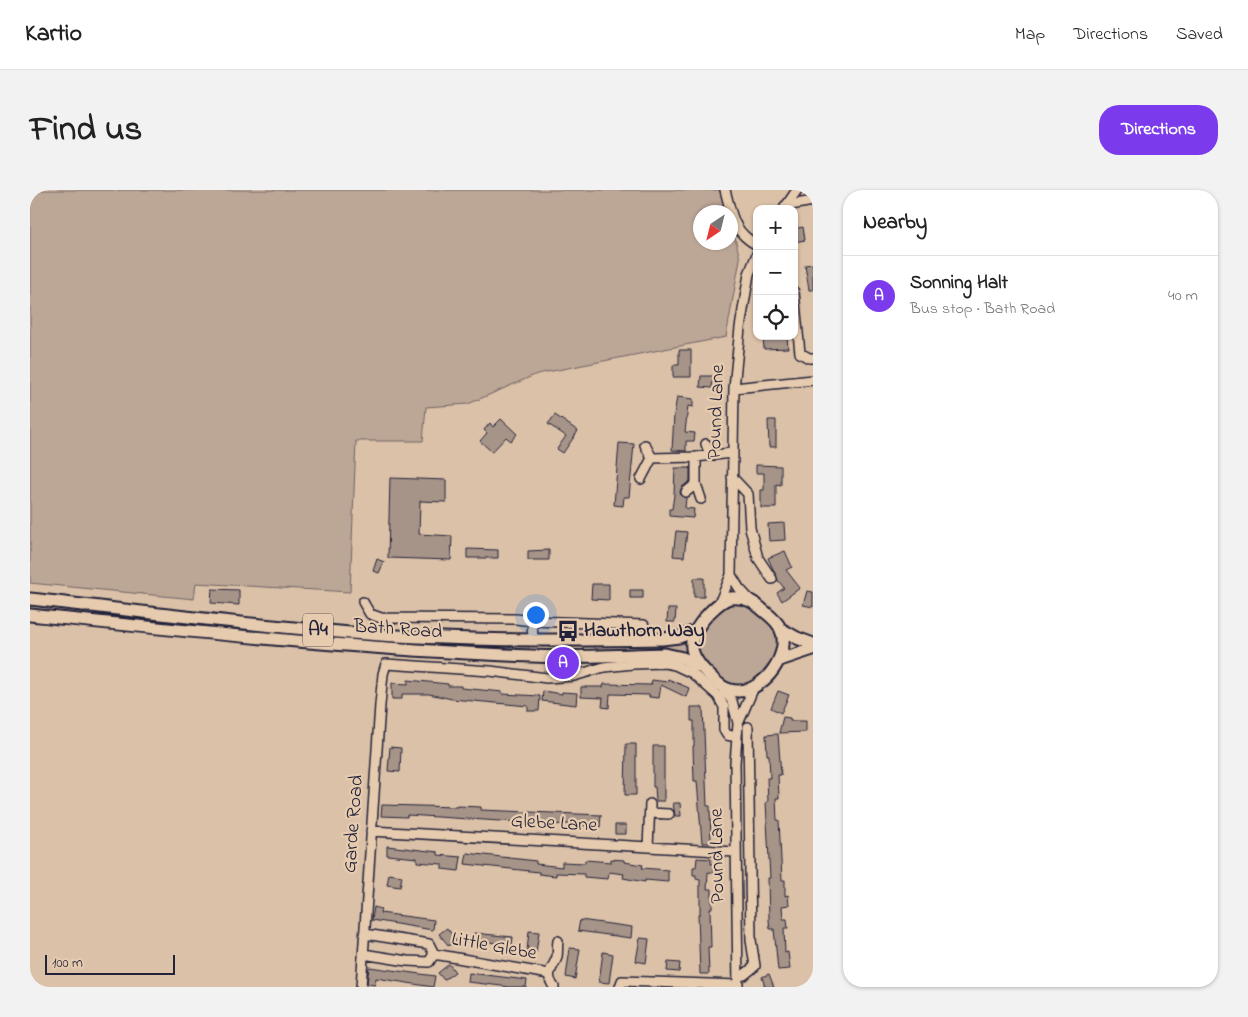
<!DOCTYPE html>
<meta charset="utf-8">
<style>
:root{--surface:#fff;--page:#f2f2f2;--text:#222;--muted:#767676;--line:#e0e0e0;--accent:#7c3aed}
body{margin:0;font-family:"Indie Flower",sans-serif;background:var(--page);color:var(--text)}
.controls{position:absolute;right:15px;top:15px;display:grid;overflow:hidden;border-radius:10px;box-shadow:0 1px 4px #0004}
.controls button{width:45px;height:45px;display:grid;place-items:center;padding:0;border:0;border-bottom:1px solid var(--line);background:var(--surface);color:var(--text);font:25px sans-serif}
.compass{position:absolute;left:663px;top:15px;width:45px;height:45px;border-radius:50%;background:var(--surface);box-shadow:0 1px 4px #0004;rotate:215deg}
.scale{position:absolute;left:15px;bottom:12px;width:130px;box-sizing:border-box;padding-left:5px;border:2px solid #22223b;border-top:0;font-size:14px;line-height:18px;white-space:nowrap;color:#22223b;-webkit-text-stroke:4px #e7cbae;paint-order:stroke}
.you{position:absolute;left:505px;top:424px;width:18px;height:18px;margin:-12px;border:4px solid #fff;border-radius:50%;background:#1a73e8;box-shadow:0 0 0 8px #1a73e833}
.badge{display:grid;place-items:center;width:32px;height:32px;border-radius:50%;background:var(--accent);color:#fff;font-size:16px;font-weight:700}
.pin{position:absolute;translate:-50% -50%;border:2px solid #fff;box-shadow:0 1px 5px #0006}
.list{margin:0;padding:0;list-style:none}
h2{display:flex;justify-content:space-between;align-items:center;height:65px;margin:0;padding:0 20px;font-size:21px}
h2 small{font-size:16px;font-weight:400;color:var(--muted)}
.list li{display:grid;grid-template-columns:32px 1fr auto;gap:15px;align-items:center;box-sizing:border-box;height:80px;padding:0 20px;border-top:1px solid var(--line)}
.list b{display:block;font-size:19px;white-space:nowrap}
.list p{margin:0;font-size:16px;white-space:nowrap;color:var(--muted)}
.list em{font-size:16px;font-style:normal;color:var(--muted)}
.icon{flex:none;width:28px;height:28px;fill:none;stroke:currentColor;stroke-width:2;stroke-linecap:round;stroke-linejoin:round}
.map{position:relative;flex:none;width:783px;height:797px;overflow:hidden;border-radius:20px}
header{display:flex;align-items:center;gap:30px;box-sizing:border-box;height:70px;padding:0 25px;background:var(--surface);border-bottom:1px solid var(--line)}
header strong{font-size:24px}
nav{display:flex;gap:28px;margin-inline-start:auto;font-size:18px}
.intro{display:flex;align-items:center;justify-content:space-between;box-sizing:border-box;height:120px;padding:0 30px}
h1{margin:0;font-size:35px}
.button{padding:12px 22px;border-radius:20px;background:var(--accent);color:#fff;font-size:18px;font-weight:700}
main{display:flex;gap:30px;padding:0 30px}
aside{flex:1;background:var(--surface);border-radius:20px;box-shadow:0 1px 4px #0004}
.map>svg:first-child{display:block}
.green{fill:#bca695;stroke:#6f6468}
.building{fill:#a79489;stroke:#22223b}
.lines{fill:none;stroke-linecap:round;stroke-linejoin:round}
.minor-casing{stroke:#22223b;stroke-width:12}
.major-casing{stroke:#22223b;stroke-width:15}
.minor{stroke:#e7cbae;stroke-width:9}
.major{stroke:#e7cbae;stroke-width:11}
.labels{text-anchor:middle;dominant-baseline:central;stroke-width:4.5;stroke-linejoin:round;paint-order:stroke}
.shield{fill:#e7cbae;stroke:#5d555e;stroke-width:1}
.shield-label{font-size:19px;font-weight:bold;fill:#22223b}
.street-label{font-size:20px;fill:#22223b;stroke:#e7cbae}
.poi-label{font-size:20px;font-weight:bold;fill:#22223b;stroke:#e7cbae;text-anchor:start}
</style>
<header>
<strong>Kartio</strong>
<nav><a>Map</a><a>Directions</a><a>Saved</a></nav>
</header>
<div class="intro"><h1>Find us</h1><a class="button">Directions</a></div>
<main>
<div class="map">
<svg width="783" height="797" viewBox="0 0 783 797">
<rect width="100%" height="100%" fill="#dbc1a7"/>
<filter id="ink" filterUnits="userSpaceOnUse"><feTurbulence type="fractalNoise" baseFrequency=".02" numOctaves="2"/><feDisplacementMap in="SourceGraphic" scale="10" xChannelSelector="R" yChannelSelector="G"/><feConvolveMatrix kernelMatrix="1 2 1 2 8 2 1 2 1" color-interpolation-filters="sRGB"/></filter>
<g filter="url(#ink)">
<path class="green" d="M0 0H692L698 22H670V52H700L701 31 710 69 696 147 507 184 438 214 396 217 393 251H326L320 402 166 393 164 409 0 393Z
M0 414 497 455 499 457 498 460 374 455 248 445 0 421Z
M704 414C715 413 723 420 731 427 737 432 746 439 748 447 748 451 748 458 747 462 742 475 719 499 704 495 693 492 684 482 677 474 661 458 669 443 683 429 689 422 695 416 704 414Z
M656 451V463L638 460H569L563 457H512L511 455 641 454Z"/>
<path class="building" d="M773 37 775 50 764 52V39Z
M783 74V100H779L775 75Z
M733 146H757L758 158 734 159Z
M649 160H661V187H643V175H649Z
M671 186H683L682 198 670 197Z
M647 207 663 209V217L658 216 655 242 665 243 664 251H656V261L642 260 644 225Z
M525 225 548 241 533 263 527 259 536 246 518 234Z
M471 229 487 244 481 251 476 247 462 262 450 251 457 243 454 240 460 233 463 237Z
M738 230H746V257H739Z
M589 253 604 254 599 307H594L593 316 584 315Z
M726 275 751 276V295L746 294V318H731V300H734V283H726Z
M645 278H660V291L652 297 650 302 651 306 656 308 655 318 664 319 663 328 639 326V319H642L644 305Z
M360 288 416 290V312L390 311 389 344 422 346 421 370 358 368Z
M754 333 755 350 739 351 738 334Z
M646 341 657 342 654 367 643 366Z
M437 359 468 360V368H437Z
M519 360V370H498V361Z
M755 361 762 377 756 380 770 398 752 411 747 403 754 398 748 390 738 368Z
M347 369 354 372 349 383 343 381Z
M664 388H674V407H664Z
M562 394H579V410L561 409Z
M182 399 209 400V415L181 413Z
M600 400H613V408H600Z
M777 401 783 402V417L773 415Z
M638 419H646L645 432H637Z
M638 489 659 498 656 507 631 495 629 508 619 507 620 505 580 504 579 518 572 517 573 508 551 507V497H573L574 494 621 495 622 490 637 492Z
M378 490 418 494V496H431V498L473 502 472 504 510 506 509 521H498V516L422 509 399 504H372V509H362V493L378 494Z
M513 501 532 504V502L547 503 546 515 512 511Z
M748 501 759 505 751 523 741 518Z
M661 517H673L677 616H680L681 653H672L667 591H664L663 556H664V531H661Z
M753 527 760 528V531H776V542L749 543Z
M748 544 751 585H748L749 608H746L747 630H749L752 690H755V706L758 705 759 715 752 716 753 729H757L758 738H754L755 763 758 762 760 779 748 780 744 739H740L739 730 738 688H740L736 612H738L737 588H740L739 565H737L736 545Z
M596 554H606V605H595Z
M623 556H634V611H626L625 597H623Z
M360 557 371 558 370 582 358 581Z
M643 613H650L651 626H645Z
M352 615 427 617V616L451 617V620L571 625 570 637 537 634 512 635 500 634 501 633 377 625V627L351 626Z
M585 635H596V644H585Z
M357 656 408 662V665L431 667 429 681 412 679V674L387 672V668L357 665Z
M437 663 506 671V674L532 677V672L555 673V670L581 672V669L594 670V672L613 675 612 678 638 680V692L615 690V692L593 688 594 684 579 682 578 689 554 687V684L526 683V686L509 684V682L435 674Z
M667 668 681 669V674L684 675V683L678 682 677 699H682V718H680L681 757H678L679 784H670L668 724H670V690L666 689V685H663V677H666Z
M359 684 372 686 370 697 357 695Z
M344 717 351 719 350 723 404 730 403 740 342 730Z
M550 730 602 737 601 748 548 741Z
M417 738 426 750 419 756 409 744Z
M499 741 509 742 506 763 497 761Z
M444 743 483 747 482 755 443 750Z
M610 748 619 749 616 773 606 771Z
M540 758 550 759 545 789 536 787Z
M573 762 583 764 579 793 569 792Z
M638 772 650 773 649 782 637 781Z
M419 774 425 782 414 790 408 783Z
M339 777 405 786 403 797 346 788 345 795 337 794Z
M439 783 497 790 496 797H480L438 792Z
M739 784 744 797H735L732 787Z"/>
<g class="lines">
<g class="minor-casing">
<path id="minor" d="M695 0C702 25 702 41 727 55
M755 16 783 11
M754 19 767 0
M764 102 770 163 779 168H783
M704 198 783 190
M676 254 680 265
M615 255 622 268
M666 267V294L671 309
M702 287 718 304 720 338 728 368 742 389
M611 289 622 268 666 267 702 263
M656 302 666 294
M701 385 709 398 720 410
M333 412 340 424 351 428 486 429 502 431 614 435
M689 414 701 385 704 198 710 138 719 84 727 64
M502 431 503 450
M692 497 702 511 708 533
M620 623 639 624
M341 641 705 662
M618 657 620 614
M333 764 377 771 399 772 404 764 399 754 335 744
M404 764 519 784
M708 786 714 785 725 776 721 750 718 537
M331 797 350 515 353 484 356 474 460 481 517 488 544 486 574 477 603 474 635 473 645 475 662 483 688 506 694 517V540L697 545 707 547
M524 797C514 783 523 779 527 767 528 762 527 756 528 751
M590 797 592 791 708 795
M708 797 705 573 708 534 724 497"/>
</g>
<g class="major-casing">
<path id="major" d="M700 408C715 406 724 412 734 421 740 426 747 431 750 438 763 462 734 502 708 501 695 501 687 493 679 485 655 462 657 447 679 423 685 417 692 410 700 408Z
M0 409C99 420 198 433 298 441 409 451 521 451 632 449L649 447 665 441
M0 425C167 442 334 460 502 466 546 468 591 465 635 464L653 468 672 478
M751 439 767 448 783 454
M750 470 783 459"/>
</g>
<use href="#minor" class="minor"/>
<use href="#major" class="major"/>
</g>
</g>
<defs>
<g id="bus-bare" transform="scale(1.725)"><path d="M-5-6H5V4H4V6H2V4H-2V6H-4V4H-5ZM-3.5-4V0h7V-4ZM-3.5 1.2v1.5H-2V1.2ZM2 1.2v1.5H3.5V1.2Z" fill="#22223b" stroke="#e7cbae" stroke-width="2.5" paint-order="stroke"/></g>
</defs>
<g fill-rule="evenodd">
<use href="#bus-bare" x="538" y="441"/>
</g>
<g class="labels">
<rect class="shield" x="273" y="423.5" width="30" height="33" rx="4"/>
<g class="shield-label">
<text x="288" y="440">A4</text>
</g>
<g class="street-label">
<text transform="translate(687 222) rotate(-88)">Pound Lane</text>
<text transform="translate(368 440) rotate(4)">Bath Road</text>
<text transform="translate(324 634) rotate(-86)">Garde Road</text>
<text transform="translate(524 634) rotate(3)">Glebe Lane</text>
<text transform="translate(688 666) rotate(-91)">Pound Lane</text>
<text transform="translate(464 757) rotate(10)">Little Glebe</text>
</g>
<g class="poi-label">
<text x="554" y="441">Hawthorn Way</text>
</g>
</g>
</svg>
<div class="controls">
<button>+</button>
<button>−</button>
<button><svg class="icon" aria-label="locate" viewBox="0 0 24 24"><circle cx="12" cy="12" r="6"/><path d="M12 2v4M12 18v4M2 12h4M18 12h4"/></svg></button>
</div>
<svg class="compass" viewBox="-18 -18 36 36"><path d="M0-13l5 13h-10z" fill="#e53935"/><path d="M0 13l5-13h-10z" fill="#767676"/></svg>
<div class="scale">100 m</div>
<div class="you"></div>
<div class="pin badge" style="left:533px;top:473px">A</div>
</div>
<aside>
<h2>Nearby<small></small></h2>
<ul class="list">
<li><span class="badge">A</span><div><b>Sonning Halt</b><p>Bus stop · Bath Road</p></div><em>40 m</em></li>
</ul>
</aside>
</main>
